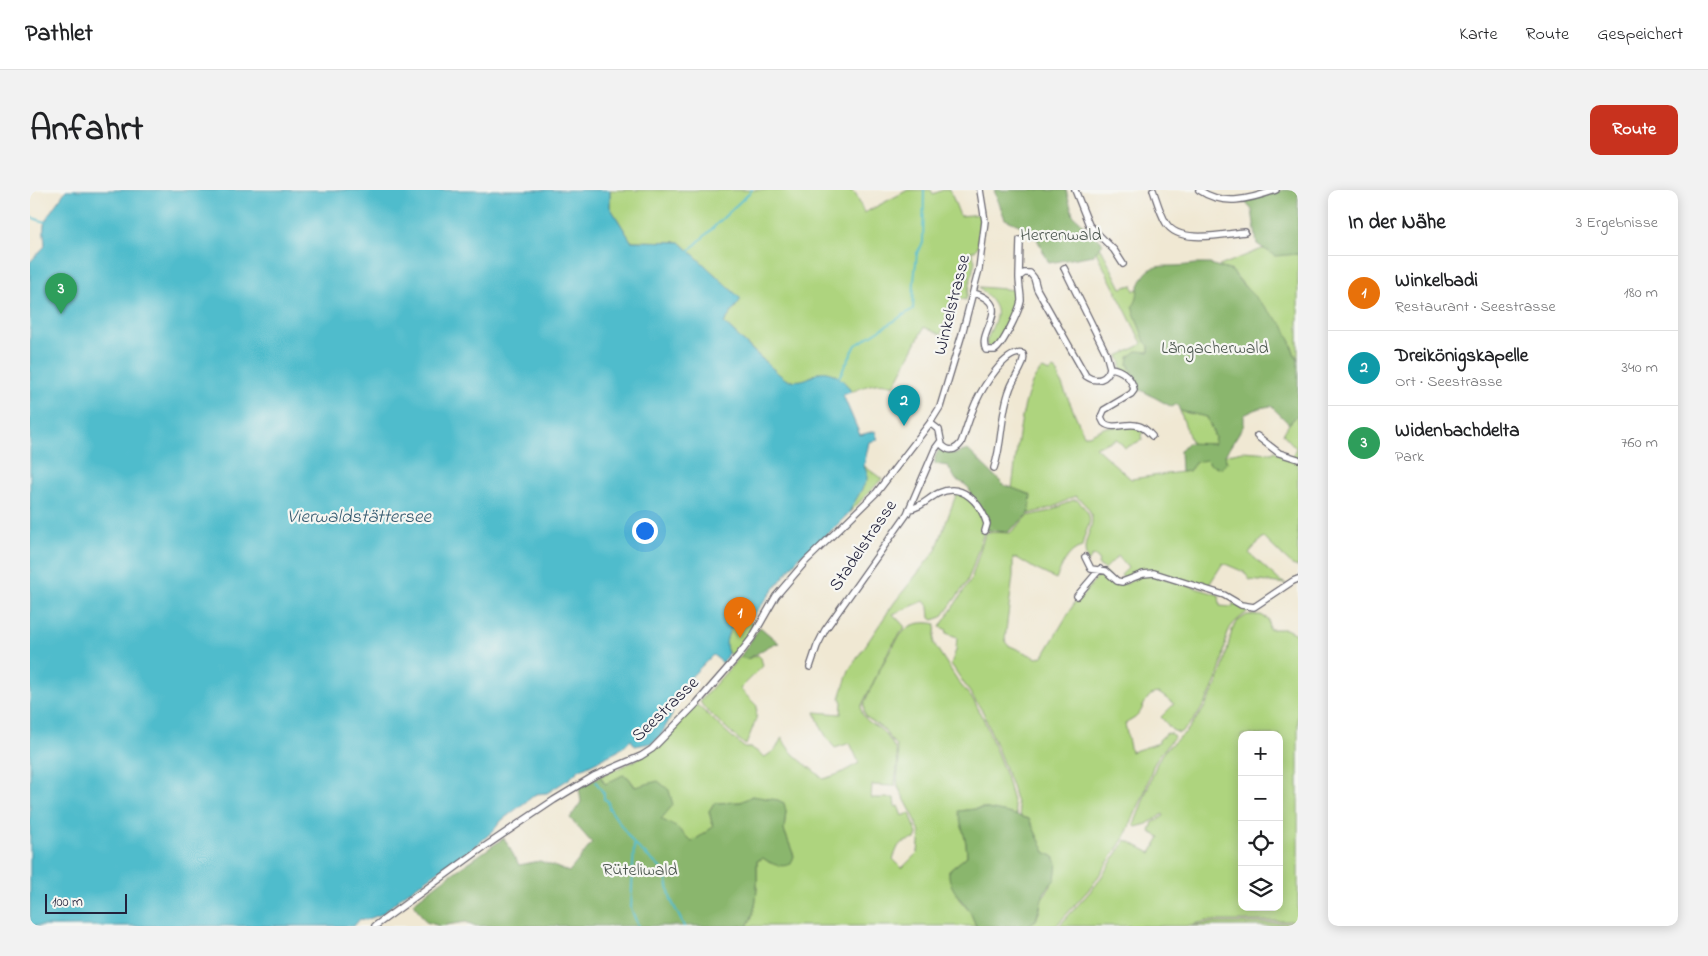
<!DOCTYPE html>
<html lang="de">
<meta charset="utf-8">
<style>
:root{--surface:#fff;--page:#f2f2f2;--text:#202124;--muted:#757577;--line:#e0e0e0;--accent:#c8321e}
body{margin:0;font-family:"Indie Flower",sans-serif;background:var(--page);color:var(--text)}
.controls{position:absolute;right:15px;bottom:15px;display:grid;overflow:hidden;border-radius:10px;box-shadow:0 2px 12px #0003}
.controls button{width:45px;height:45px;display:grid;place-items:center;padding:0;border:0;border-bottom:1px solid var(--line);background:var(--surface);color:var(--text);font:25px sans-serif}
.scale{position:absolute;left:15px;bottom:12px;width:82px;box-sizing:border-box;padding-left:5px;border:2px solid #22223b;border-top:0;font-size:14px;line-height:18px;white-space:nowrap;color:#22223b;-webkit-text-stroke:4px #f6f6f2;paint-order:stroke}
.you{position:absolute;left:614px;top:340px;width:18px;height:18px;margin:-12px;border:4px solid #fff;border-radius:50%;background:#1a73e8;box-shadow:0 0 0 8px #1a73e833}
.badge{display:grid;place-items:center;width:32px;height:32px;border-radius:50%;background:var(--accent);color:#fff;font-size:16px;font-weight:700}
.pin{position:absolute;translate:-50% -41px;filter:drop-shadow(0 1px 2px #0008)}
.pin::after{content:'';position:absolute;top:26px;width:18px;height:15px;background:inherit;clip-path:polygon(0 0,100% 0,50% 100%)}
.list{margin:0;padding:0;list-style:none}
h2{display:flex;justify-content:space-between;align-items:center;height:65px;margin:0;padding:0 20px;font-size:21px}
h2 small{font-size:16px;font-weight:400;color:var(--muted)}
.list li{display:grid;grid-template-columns:32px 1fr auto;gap:15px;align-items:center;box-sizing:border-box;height:75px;padding:0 20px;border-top:1px solid var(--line)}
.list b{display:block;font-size:19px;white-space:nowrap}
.list p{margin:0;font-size:16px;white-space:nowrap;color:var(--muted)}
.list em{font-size:16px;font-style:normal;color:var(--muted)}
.icon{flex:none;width:28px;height:28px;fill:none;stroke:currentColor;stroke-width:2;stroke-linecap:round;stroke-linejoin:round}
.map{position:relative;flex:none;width:1268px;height:736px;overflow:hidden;border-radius:10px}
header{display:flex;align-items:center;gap:30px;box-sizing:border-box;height:70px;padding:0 25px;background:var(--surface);border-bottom:1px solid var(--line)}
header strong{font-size:24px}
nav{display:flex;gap:28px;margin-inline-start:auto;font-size:18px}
.intro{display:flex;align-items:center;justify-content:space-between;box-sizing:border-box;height:120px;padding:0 30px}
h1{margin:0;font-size:35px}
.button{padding:12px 22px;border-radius:10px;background:var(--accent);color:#fff;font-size:18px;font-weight:700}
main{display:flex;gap:30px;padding:0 30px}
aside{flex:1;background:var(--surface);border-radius:10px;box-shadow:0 2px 12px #0003}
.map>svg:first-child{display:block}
.green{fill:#aed47e;stroke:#687b5c;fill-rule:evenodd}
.forest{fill:#8ab66d;stroke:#566c54}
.water{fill:#50bccc;stroke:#396f84}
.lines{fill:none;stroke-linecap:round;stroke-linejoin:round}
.stream{stroke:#50bccc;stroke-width:2}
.minor-casing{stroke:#6a6770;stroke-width:8}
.minor{stroke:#fff;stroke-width:5.5}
.labels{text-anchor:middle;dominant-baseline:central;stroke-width:4.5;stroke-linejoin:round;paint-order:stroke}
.park-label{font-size:18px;fill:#4c574f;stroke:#f6f6f2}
.street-label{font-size:18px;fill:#22223b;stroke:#f6f6f2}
.water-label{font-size:19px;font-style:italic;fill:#32586e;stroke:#f6f6f2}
</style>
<header>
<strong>Pathlet</strong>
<nav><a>Karte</a><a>Route</a><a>Gespeichert</a></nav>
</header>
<div class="intro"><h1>Anfahrt</h1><a class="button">Route</a></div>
<main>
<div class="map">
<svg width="1268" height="736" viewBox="0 0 1268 736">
<rect width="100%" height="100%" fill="#f6f6f2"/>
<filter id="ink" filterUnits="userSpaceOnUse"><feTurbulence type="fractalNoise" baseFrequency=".02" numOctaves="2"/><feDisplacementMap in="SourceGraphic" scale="10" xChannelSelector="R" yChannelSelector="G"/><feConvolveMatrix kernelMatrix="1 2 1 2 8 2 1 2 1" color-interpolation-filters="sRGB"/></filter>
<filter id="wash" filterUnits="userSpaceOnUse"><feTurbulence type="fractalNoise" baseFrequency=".0096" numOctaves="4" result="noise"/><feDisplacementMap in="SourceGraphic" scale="20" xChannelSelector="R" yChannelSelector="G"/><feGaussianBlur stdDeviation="1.12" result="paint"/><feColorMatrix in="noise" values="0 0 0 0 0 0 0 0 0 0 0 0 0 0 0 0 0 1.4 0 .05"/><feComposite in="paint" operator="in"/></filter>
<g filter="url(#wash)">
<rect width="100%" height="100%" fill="#f0e8d3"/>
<path class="green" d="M580 0H820L826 4 834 23 878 0H901L903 4 913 0H920L930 26 950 24 948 56 945 61H941L945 71 936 110 922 107 911 145 894 137 864 196C847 190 837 196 821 202L817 195 788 182 779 189 769 191 755 190 694 133 711 109 650 52 601 51 580 17Z
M1070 56 1091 98 1102 95 1104 101 1108 98V110L1115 152 1119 156V162L1098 174 1111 200 1105 204 1103 194 1091 177V173L1088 166 1109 156 1112 153 1066 62Z
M1232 59 1268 64V169L1264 163 1261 152 1202 81 1187 77Z
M949 97 987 100V115L966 156 963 158 958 157 956 152C968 122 974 122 949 97Z
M1013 179 1019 182 1023 179 1026 181 1054 245H1059L1076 237H1107L1114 242 1111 244 1112 250 1095 258 1087 249 1065 257 1101 289 1159 281 1166 272 1212 261 1243 263 1244 261 1268 271V377L1262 375 1233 347 1219 363 1250 391 1256 394 1220 390 1214 382 1193 373 1177 398 1125 382 1095 390 1091 385 1098 378 1088 366 1075 379 1068 375 1069 370 1063 365 1058 372C1045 343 1082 333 1045 306L1024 317 999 324 1001 305 982 298C986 273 991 192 1013 179Z
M1150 221 1177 227 1185 248 1184 254H1162Z
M1268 224V268L1262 267 1266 258 1253 244 1259 234Z
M834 276 852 289 818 324 837 283Z
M927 302 942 309 956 335 941 382 936 394 912 427 903 430 900 428 899 417 894 411 863 424 875 437 860 458 831 517C832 530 840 532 850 539 857 545 865 556 867 565 869 575 865 586 865 596L842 595 841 608H864L865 617 868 616 872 626 880 623 887 644 885 649C867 654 870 652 863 669L872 678 888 662 890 643 884 627 868 597 867 590 869 569 866 556 853 539 836 527 834 522V514C841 497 865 445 879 437 887 432 898 432 906 434L904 453 906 457 930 494 944 511 954 530 976 586 987 626 953 618 929 621 936 653 937 666 919 681 929 709 941 723 946 736H717C729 718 727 692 727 671L733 668 740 673 764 666 754 640 756 621 722 606 711 612 684 613 679 621 683 637 662 652 646 637 630 629 598 587 575 594 570 586 605 571 667 515 710 554 715 558H722L735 567 746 559 752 547C759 566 779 575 793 589L809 584 829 573 820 553 805 558C795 547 790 536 785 522L811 524 812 512 810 508 819 480 864 413 906 360Z
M1043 310H1047C1070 332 1055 333 1052 357 1038 360 1031 377 1026 389L1005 379 987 368H983V386L975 449 976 453 978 455 1007 468 1013 466 1045 412 1051 408 1071 382H1074L1080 388 1078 392 1080 394 1083 393 1096 394 1108 387 1120 384 1189 405 1190 416 1203 417V413L1220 419C1214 426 1205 430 1200 438 1195 448 1195 461 1192 471 1188 492 1168 533 1149 543L1142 540 1131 527 1144 514 1129 503C1115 503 1115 517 1108 525 1105 529 1099 531 1095 534L1101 562 1129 553V550L1137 543 1142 544 1144 547 1128 567 1123 576 1114 604 1094 648 1062 696 1026 736H997L1006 730 1010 720 1011 710 1021 696 1024 667 1015 662 999 629 991 627 982 596 953 522 921 474 926 460 927 447 916 443 917 440 910 437 941 390 955 344 958 342 980 343 998 326 1020 321Z
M710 425 724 435 703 467C687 456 702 437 710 425Z
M1217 425H1231L1238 429 1239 439H1256L1268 445V731H1177L1156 736H1029L1066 695 1096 650 1121 663 1130 647 1120 642 1123 632 1134 626 1133 624 1117 634 1106 637 1104 635 1127 573 1136 559 1157 541 1173 520 1186 496 1193 477 1202 440 1208 431ZM1212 545H1249V717H1212Z
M728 465 731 468 733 476 710 499 727 516 726 529 716 555 714 554 674 518 670 511 710 467 717 469Z
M1177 733H1268V736H1161Z"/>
<path class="forest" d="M964 0H1036L1043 25 1073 53 1063 65 1019 73 1003 41 975 29Z
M1253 0H1268V64L1245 66 1227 54 1222 20 1215 12Z
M1165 74H1180L1202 81 1212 94 1253 135 1261 152 1264 163 1268 169V224L1259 234 1241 216 1229 218 1214 225V235L1195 265 1197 273 1191 278 1181 275 1176 270 1166 272 1159 281 1151 282 1150 261 1157 253 1184 254 1185 247 1177 227 1150 221 1147 214 1142 217 1111 200 1098 174 1099 167 1107 161 1119 162V156L1115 152 1102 117C1109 109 1106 105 1109 96 1117 77 1123 76 1142 76 1150 76 1158 75 1165 74Z
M909 259 925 264 938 260 974 295 1001 305 999 324 978 342 956 340 958 334 941 306 939 298 933 293 926 290 918 276 905 274V267Z
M730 437 749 453C738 454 729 464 717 469L710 467Z
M593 585 598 587 605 597 628 591 639 600 643 615 631 629 646 637 662 652 683 637 679 621 684 613 711 612 722 606 748 610 754 613 756 621 754 640 764 666 761 674C750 678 743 675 733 668L727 671C727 692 729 718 717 736H446L436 732 410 736 396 732 383 713 410 692 474 648 489 675 510 671 539 682 562 653 540 628 551 612 549 598 570 586 575 594Z
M953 618 978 623 999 629 1015 662 1024 667 1027 673 1025 689 1014 703 1006 730 997 736H946C944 732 943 728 941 724 934 711 917 698 919 681L937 666 936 653 928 621Z"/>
<path class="water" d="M36 0H580V17L601 51 650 52 711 109 694 133C704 142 751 189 758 190 765 191 773 191 780 187 784 186 786 183 790 182 803 180 816 191 821 202L813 205 830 245 845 241 848 250 839 252 834 276 837 283V290L818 324 790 352 770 366 719 431 710 425C702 436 692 449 698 463L693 473 683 465 646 502 642 525 630 547 622 553 605 556 601 550 588 561 549 580 539 589 517 603 506 604 472 630 463 641 447 655 374 705 352 724 336 730 330 729 324 736H0V72L15 56C15 49 13 42 14 35 17 24 29 11 36 0Z"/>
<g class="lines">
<path class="stream" d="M0 27 15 32
M659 61 722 0
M809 187 826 155 883 119 884 91 887 63 893 53 894 0
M566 592 574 604V609L578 611 579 618 604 654 635 682 641 710 654 736
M604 655 601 718 608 736"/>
</g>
</g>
<g filter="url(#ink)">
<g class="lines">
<g class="minor-casing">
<path id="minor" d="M1045 0 1059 35 1084 60 1093 74
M1123 0C1127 11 1130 23 1136 33 1149 55 1194 44 1215 42
M1169 0C1194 17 1220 9 1246 0
M1034 78 1076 163 1080 178
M989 87 990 50
M944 103C985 116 946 140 956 160H965C973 155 989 121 991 111 991 103 989 95 989 87L994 83H1000L1004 88 1007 99 1056 186C1066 193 1077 190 1080 178
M1080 178C1092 179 1102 188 1104 200L1101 204 1074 220 1071 227 1074 233C1084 241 1098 231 1109 236 1114 237 1118 242 1122 246
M900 233 909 240 912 255C919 262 925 261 931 253 936 240 940 225 946 212 952 199 976 158 993 164 997 173 983 189 980 199 970 224 973 252 964 278
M1227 246 1249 263 1268 269
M879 319C891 318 898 308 909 303 933 292 951 314 957 334L955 341
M1055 367 1061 379 1076 381 1087 391 1092 392 1113 384 1124 383 1194 405 1211 415 1224 417 1263 391 1268 389
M1047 406 1070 379
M780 477 787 456 795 440 877 324 905 259 911 251
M345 736 451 659 524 610 564 586 611 566 622 559 667 513 708 466 722 448 746 406 776 371 847 302 900 233 910 217 932 144 949 79 955 31 950 0"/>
</g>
<use href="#minor" class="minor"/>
</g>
</g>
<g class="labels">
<g class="park-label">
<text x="1031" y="46">Herrenwald</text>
<text x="1185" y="159">Längacherwald</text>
<text x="610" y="681">Rüteliwald</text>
</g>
<g class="street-label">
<text transform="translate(923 115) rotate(-76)">Winkelstrasse</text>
<text transform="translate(834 356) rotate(-56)">Stadelstrasse</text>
<text transform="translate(636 520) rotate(-44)">Seestrasse</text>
</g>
<g class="water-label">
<text x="329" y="327">Vierwaldstättersee</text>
</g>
</g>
</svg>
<div class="controls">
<button>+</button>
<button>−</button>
<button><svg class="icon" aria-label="locate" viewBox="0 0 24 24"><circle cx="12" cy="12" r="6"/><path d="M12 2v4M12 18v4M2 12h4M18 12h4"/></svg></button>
<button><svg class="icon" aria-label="layers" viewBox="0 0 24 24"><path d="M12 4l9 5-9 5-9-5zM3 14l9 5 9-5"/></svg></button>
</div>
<div class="scale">100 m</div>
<div class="you"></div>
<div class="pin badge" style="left:710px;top:448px;background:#e8710a">1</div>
<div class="pin badge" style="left:874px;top:236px;background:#0f9aa8">2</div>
<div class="pin badge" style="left:31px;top:124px;background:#2e9e5b">3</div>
</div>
<aside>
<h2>In der Nähe<small>3 Ergebnisse</small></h2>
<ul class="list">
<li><span class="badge" style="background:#e8710a">1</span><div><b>Winkelbadi</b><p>Restaurant · Seestrasse</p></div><em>180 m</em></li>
<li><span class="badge" style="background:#0f9aa8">2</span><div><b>Dreikönigskapelle</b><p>Ort · Seestrasse</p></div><em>340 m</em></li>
<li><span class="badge" style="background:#2e9e5b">3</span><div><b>Widenbachdelta</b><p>Park</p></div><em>760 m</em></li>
</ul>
</aside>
</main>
